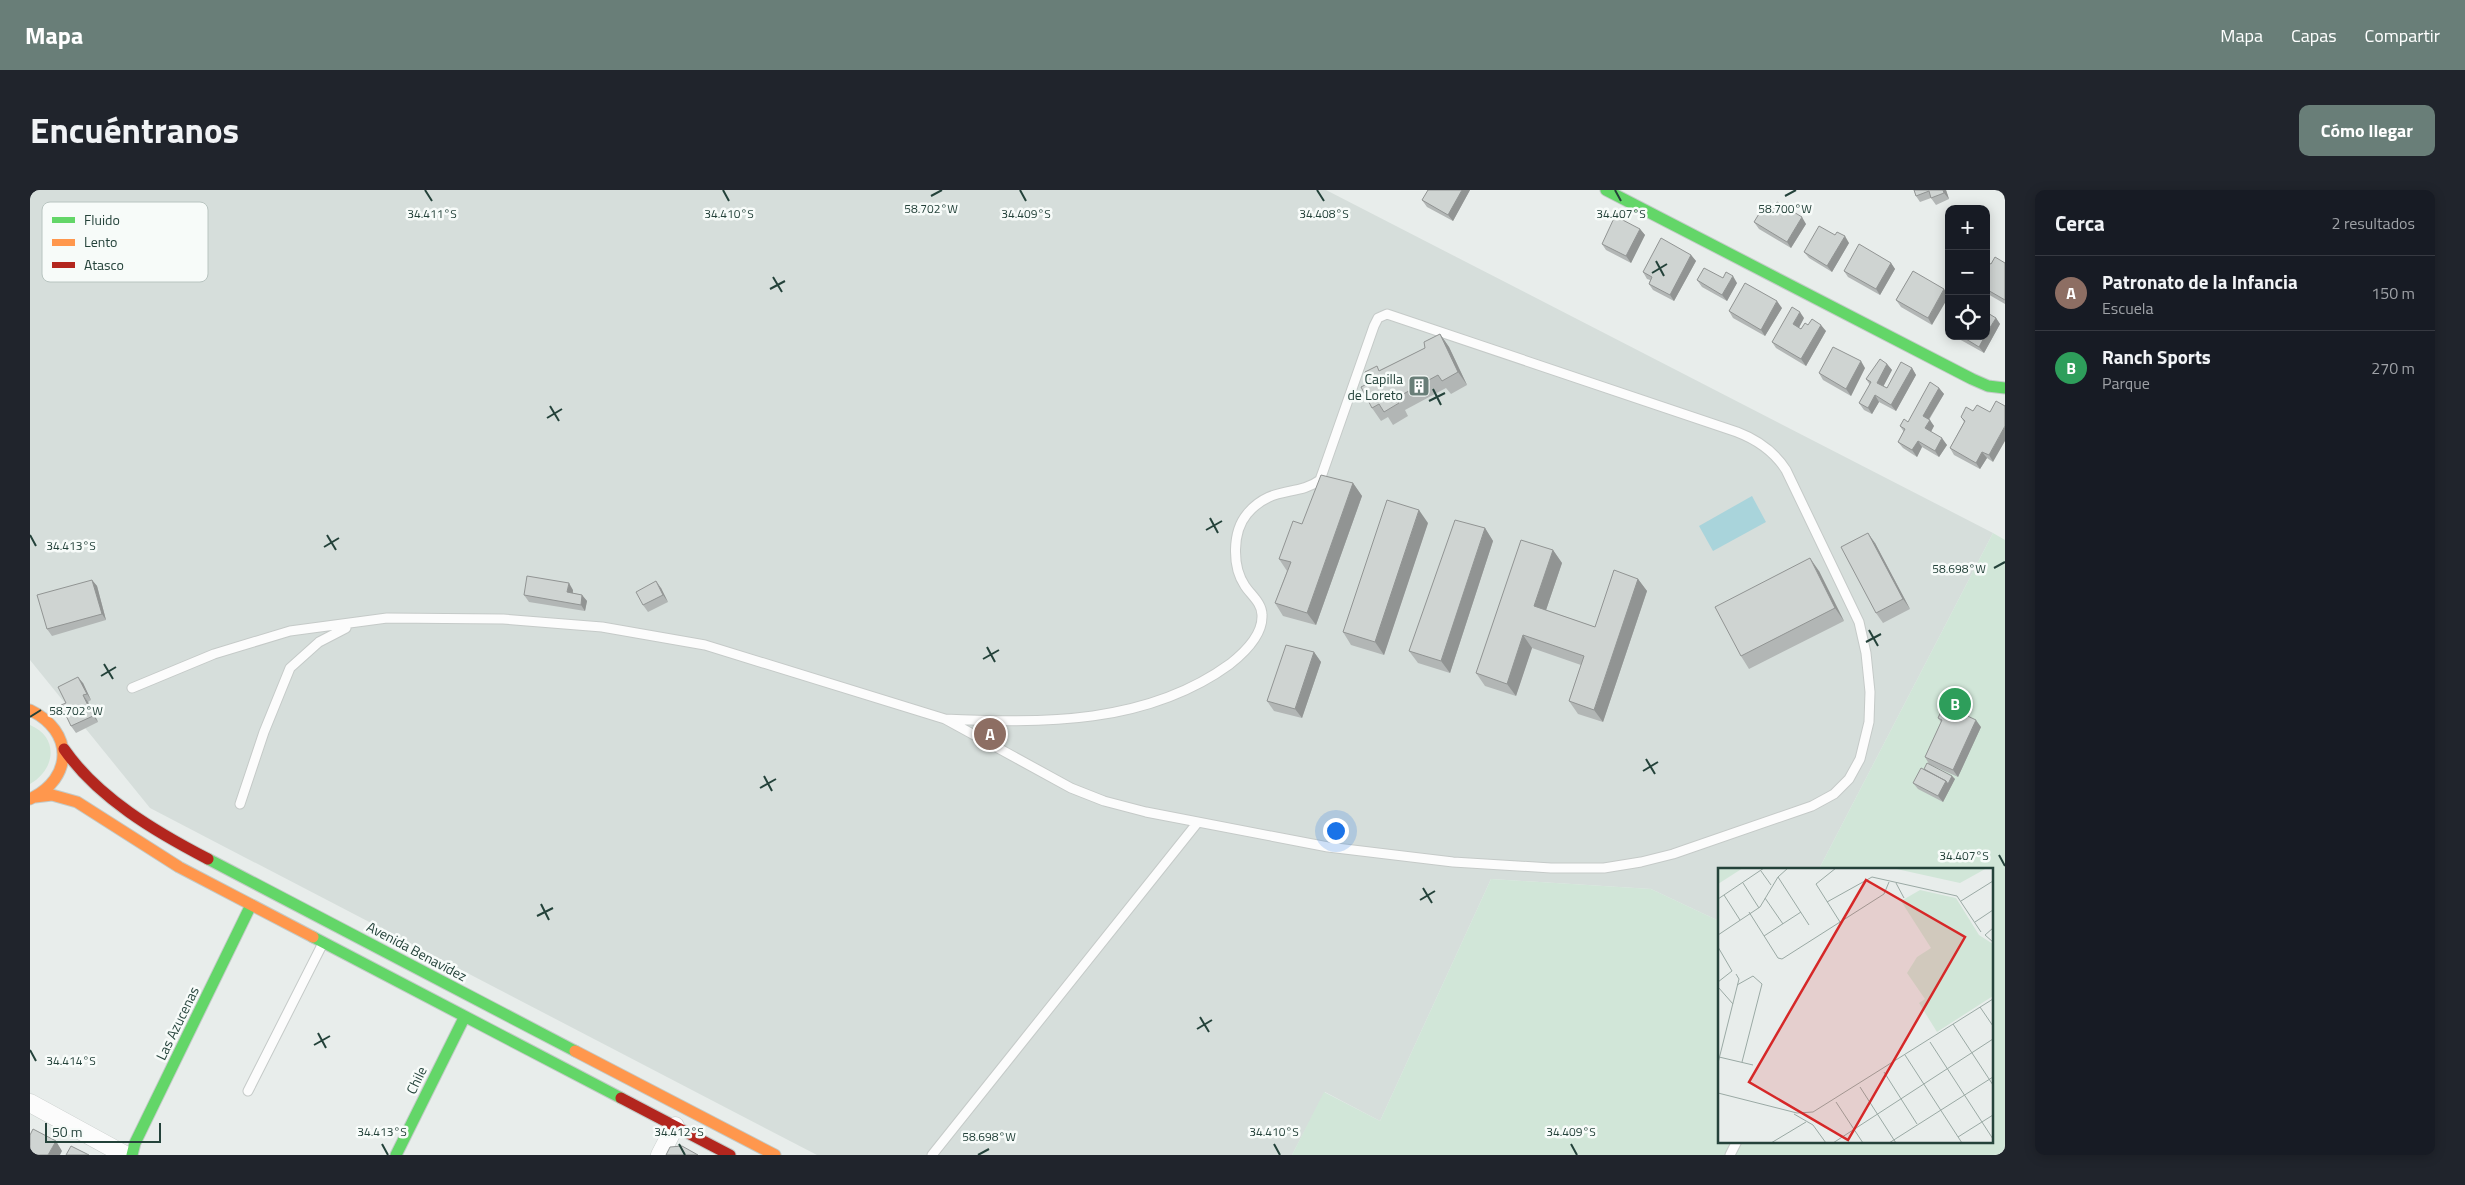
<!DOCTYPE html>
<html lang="es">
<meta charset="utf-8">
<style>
:root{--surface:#171b24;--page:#20242c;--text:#f1f3f6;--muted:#9ea1a6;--line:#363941;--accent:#697e78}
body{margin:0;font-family:"Titillium Web",sans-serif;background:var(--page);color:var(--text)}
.controls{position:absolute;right:15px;top:15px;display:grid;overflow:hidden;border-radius:10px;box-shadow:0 2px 12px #0003}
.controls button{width:45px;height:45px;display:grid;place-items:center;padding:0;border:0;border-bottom:1px solid var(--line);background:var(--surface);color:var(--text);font:25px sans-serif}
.scale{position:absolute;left:15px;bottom:12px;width:116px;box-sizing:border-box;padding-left:5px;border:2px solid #24423a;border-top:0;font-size:14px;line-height:18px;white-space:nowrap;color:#24423a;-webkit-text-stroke:4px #f7fbf9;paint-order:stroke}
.you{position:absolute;left:1305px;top:640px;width:18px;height:18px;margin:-12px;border:4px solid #fff;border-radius:50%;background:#1a73e8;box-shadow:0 0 0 8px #1a73e833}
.badge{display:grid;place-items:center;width:32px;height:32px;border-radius:50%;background:var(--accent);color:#fff;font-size:16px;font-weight:700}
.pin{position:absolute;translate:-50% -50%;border:2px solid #fff;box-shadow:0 1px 5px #0006}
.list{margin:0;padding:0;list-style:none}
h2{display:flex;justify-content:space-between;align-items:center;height:65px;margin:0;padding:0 20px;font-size:21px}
h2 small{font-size:16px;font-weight:400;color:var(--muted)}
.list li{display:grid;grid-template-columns:32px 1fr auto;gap:15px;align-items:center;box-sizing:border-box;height:75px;padding:0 20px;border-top:1px solid var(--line)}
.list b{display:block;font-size:19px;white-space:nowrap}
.list p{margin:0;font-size:16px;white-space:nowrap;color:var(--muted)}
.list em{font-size:16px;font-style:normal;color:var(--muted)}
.icon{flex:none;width:28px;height:28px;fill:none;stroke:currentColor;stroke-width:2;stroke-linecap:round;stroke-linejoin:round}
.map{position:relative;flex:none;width:1975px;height:965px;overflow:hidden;border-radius:10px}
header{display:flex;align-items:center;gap:30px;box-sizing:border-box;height:70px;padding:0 25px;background:var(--accent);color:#fff}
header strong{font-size:24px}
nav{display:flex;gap:28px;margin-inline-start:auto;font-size:18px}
.intro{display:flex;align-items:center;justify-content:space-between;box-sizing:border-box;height:120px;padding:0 30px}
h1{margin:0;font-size:35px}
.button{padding:12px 22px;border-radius:10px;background:var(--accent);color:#fff;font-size:18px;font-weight:700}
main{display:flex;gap:30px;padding:0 30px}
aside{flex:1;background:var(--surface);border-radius:10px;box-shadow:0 2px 12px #0003}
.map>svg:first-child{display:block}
.built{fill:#d6dedb}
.green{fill:#d1e6d8}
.water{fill:#a9d4db}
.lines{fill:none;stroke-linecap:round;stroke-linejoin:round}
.lane-casing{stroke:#c5cac8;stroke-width:11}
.street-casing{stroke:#c5cac8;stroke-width:19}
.fast-casing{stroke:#c3cbc8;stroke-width:13}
.slow-casing{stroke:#c3cbc8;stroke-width:13}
.jam-casing{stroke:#c3cbc8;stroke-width:13}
.lane{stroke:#fcfcfc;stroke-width:9}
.street{stroke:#fcfcfc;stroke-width:18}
.fast{stroke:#63d668;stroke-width:11}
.slow{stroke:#ff974d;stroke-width:11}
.jam{stroke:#b3261e;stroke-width:11}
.wall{fill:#b2b6b5}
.shaded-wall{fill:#919493}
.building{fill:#cfd4d2;stroke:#919493}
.ticks{fill:none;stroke:#24423a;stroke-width:2}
.labels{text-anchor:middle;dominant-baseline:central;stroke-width:5;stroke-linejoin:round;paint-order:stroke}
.poi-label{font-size:14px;fill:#24423a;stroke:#f7fbf9;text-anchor:end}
.street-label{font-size:14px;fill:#24423a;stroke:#f7fbf9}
.inset-road{fill:none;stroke:#9aa9a4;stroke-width:1}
.view{fill:#d62828;fill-opacity:0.15;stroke:#d62828;stroke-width:2.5}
.inset-edge{fill:none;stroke:#24423a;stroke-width:2.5}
.key{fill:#f7fbf9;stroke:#b8c4c0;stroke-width:1}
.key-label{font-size:14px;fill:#24423a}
.ticks-label{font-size:12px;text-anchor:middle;fill:#24423a;stroke:#f7fbf9;stroke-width:5;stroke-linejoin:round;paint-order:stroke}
</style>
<header>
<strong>Mapa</strong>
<nav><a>Mapa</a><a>Capas</a><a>Compartir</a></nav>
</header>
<div class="intro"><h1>Encuéntranos</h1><a class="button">Cómo llegar</a></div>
<main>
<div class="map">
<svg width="1975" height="965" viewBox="0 0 1975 965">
<rect width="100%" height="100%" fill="#e8edeb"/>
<path class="built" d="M0 0H1296L1963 343 1789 679H1689V731L1621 699 1461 689 1350 931 1295 902 1262 965H787L120 618 0 470Z"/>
<path class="green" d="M1963 343 1975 350V965H1262L1294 902 1350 931 1461 689 1621 699 1689 731V951H1961V679H1789Z
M0 535C29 547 26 579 0 594Z"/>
<path class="water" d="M1722 306 1736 332 1683 361 1669 336Z"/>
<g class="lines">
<g class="lane-casing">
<path id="lane" d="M102 498 184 464 260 441 357 428 473 429 572 437 675 455 915 529 1041 598 1074 611 1116 622 1298 657 1423 672 1521 678H1574L1611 672 1643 664 1782 616 1804 604 1819 589 1830 569 1839 532 1840 502 1836 463 1829 432 1756 280C1744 261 1728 250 1707 242L1357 124 1348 128 1344 136 1290 290C1267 307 1241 295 1217 324 1202 342 1202 377 1215 396 1221 405 1232 413 1232 425 1233 445 1214 463 1200 474 1118 534 1012 534 915 529
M210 614 234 542 260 478 289 452 316 438
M218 901 293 753
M902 965 1168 632
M1700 965 1707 951"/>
</g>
<g class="street-casing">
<path id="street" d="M0 913 95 965
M630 965 645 936"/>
</g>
<g class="fast-casing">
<path id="fast" d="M1576 0 1942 189 1958 196 1975 198
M178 669 545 861
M283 747 591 908
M102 965 105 953 221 715
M366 965 434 828"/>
</g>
<g class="slow-casing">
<path id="slow" d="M0 520C44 541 44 588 0 609
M5 607 22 605 47 612 149 677 283 747
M545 861 745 965"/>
</g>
<g class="jam-casing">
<path id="jam" d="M34 559C68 608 126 642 178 669
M591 908 700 965"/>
</g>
<use href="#lane" class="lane"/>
<use href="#street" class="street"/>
<use href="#fast" class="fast"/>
<use href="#slow" class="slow"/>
<use href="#jam" class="jam"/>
</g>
<path class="wall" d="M1398 0H1440L1423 31 1397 17 1392 10Z
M1884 0H1916L1919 9 1906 15 1901 8 1890 12 1886 6Z
M1743 19 1776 34 1761 58 1729 39 1724 32Z
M1610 39 1615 45 1601 73 1576 60 1572 54Z
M1805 45 1819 53 1802 82 1779 68 1774 62Z
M1661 65 1666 71 1644 111 1623 100 1619 94 1620 90 1617 89 1613 82Z
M1956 72 1961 74 1975 73V114L1956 103Z
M1861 73 1865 79 1850 105 1818 87 1814 81Z
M1883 81 1902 135 1871 117 1866 110Z
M1667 90 1707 93 1697 111 1672 97Z
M1752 118 1735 146 1703 128 1699 121Z
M1774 128 1769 138 1771 139 1778 135 1796 141 1776 176 1746 158 1742 152Z
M1966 128 1970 134 1954 163 1929 149 1927 146H1956Z
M1410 144 1419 157 1437 195 1421 204 1416 198 1375 220 1378 226 1363 235 1358 227 1351 231 1342 218 1339 193 1350 180 1395 158Z
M1857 174 1862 180 1853 196 1857 198 1882 178 1886 185 1866 221 1849 212 1842 224 1834 220 1829 213 1840 195 1836 189Z
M1835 178 1821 206 1793 190 1789 183Z
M1909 198 1914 204 1899 230 1904 236 1901 242 1917 255 1909 267 1892 257 1887 267 1873 258 1868 252 1874 242 1870 236 1878 232Z
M1943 221 1963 272 1957 268 1950 279 1924 265 1920 258 1934 232 1931 227Z
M1323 293 1332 306 1286 435 1253 426 1245 413 1257 381 1249 369 1272 334Z
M1398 333 1354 465 1321 455 1313 442Z
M1455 338 1463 351 1420 483 1388 473 1379 461Z
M1845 353 1880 419 1853 433 1846 423Z
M1523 360 1532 373 1516 420 1565 437 1608 389 1617 401 1573 532 1548 524 1539 511 1551 475 1502 458 1486 506 1455 496 1446 483Z
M1789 381 1814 431 1719 479 1711 466Z
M62 390 67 396 76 430 22 446 17 439Z
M631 398 638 412 618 422 613 415Z
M543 400V403L552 405 557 411 555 421 499 412 494 405Z
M1284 462 1291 472 1272 528 1244 521 1237 511Z
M53 493 61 510 58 512 68 532 46 543 41 536 36 513Z
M1908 528 1951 537 1928 587 1899 574 1895 567 1911 532Z
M1894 579 1922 586 1925 589 1913 612 1888 599 1883 593Z"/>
<path class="shaded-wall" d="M1432 0H1440L1423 31 1418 25Z
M1913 0H1916L1919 9 1914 3Z
M1772 27 1776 34 1761 58 1757 52Z
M1610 39 1615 45 1601 73 1596 66Z
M1815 46 1819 53 1802 82 1797 76Z
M1661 65 1666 71 1644 111 1640 105Z
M1861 73 1865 79 1850 105 1846 99Z
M1703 86 1707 93 1697 111 1692 105Z
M1914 99 1919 106 1902 135 1898 128Z
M1747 111 1752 118 1735 146 1731 140Z
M1770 122 1774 128 1767 141 1763 134Z
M1966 128 1970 134 1954 163 1949 157 1955 146H1956V144Z
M1791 135 1796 141 1776 176 1771 169Z
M1410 144 1419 157 1437 195 1428 182Z
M1831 171 1835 178 1821 206 1816 199Z
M1857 174 1862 180 1852 199 1847 193Z
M1882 178 1886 185 1866 221 1861 215Z
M1909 198 1914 204 1897 232 1893 226Z
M1845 205 1849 212 1842 224 1838 218Z
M1900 230 1904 236 1899 245 1895 238Z
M1975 236V251L1963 272 1959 265Z
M1912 248 1917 255 1909 267 1905 261Z
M1888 251 1892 257 1887 267 1882 260Z
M1952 262 1957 268 1950 279 1946 273Z
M1323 293 1332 306 1286 435 1277 423Z
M1389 320 1398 333 1354 465 1345 452Z
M1455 338 1463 351 1420 483 1411 471Z
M1838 343 1845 353 1880 419 1873 409Z
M1523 360 1532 373 1513 429 1504 416Z
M1780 368 1789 381 1814 431 1805 418Z
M1608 389 1617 401 1573 532 1564 520Z
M62 390 67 396 76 430 72 424Z
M626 391 631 398 638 412 633 405Z
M539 393 543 400 542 409 537 402Z
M552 405 557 411 555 421 551 415Z
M1493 445 1502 458 1486 506 1477 494Z
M1284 462 1291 472 1272 528 1265 519Z
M48 487 53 493 61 510 57 504Z
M53 505 58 512 68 532 63 526Z
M1946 530 1951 537 1928 587 1923 580Z
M1922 586 1925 589 1913 612 1908 606 1916 591Z
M26 951 32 961 30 965H18Z"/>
<path class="building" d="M1398 0H1432L1418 25 1392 10Z
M1884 0H1913L1914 3 1901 8 1899 1 1886 6Z
M1747 12 1772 27 1757 52 1724 32 1735 14 1743 19Z
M1585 26 1610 39 1596 66 1572 54Z
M1789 36 1805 45 1807 42 1815 46 1797 76 1774 62Z
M1631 48 1661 65 1640 105 1619 94 1622 87 1613 82Z
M1829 54 1861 73 1846 99 1814 81Z
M1965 67 1975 73V110L1956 99V72L1961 74Z
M1674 78 1693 88 1696 82 1703 86 1692 105 1667 90Z
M1883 81 1914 99 1898 128 1866 110Z
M1715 93 1747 111 1731 140 1699 121Z
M1762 117 1770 122 1763 134 1771 139 1775 133 1778 135 1782 129 1791 135 1771 169 1742 152Z
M1956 122 1966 128 1956 144Z
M1410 144 1428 182 1412 191 1408 185 1366 208 1369 213 1354 222 1349 214 1342 218 1331 197 1339 193 1335 182 1347 176 1349 181 1395 158 1394 152Z
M1931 146H1955L1949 157Z
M1803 157 1831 171 1816 199 1789 183Z
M1850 169 1857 174 1847 193 1857 198 1871 172 1882 178 1861 215 1845 205 1838 218 1829 213 1841 192 1836 189Z
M1900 192 1909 198 1893 226 1900 230 1895 238 1912 248 1905 261 1888 251 1882 260 1868 252 1875 239 1870 236 1874 229 1878 232Z
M1966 211 1975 216V236L1959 265 1952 262 1946 273 1920 258 1935 231 1931 227 1936 217 1943 221 1947 215 1960 222Z
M1291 285 1323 293 1277 423 1245 413 1261 372 1249 369 1263 331 1272 334Z
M1357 310 1389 320 1345 452 1313 442Z
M1425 330 1455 338 1411 471 1379 461Z
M1838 343 1873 409 1846 423 1811 357Z
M1491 350 1523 360 1504 416 1565 437 1584 380 1608 389 1564 520 1539 511 1554 466 1493 445 1477 494 1446 483Z
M1780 368 1805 418 1711 466 1685 417Z
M497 386 539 393 537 402 552 405 551 415 494 405Z
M62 390 72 424 17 439 7 405Z
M626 391 633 405 613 415 606 402Z
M1256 455 1284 462 1265 519 1237 511Z
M48 487 57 504 53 505 63 526 41 536 31 515 36 513 28 497Z
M1914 515 1946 530 1923 580 1895 567 1912 530 1908 528Z
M1897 573 1922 586 1918 594 1916 591 1894 579Z
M1891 578 1916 591 1908 606 1883 593Z
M3 939 26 951 18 965H0V945Z
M41 956 59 965H36Z
M652 956 668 965H636L640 957Z"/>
<path class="ticks" d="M395 0 402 11M693 0 699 11M990 0 996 11M1287 0 1294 11M1585 0 1591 11M901 6 912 0M1755 6 1766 0M1626 71 1634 86M1622 83 1637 74M743 87 752 102M740 99 755 91M1403 199 1411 215M1399 211 1415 203M520 216 529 231M517 228 532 219M1180 328 1188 343M1176 340 1192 331M0 345 6 356M297 345 306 360M294 357 309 348M1964 378 1975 372M1839 440 1848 456M1836 452 1851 444M957 457 965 472M953 469 969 460M74 474 83 489M71 486 86 477M0 527 11 520M1616 569 1625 584M1613 581 1628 572M734 586 742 601M730 598 746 589M1969 665 1975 676M1393 698 1402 713M1390 710 1405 701M511 714 519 730M507 726 523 718M1170 827 1179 842M1167 839 1182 830M288 843 296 858M284 855 300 846M0 860 6 871M352 954 358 965M649 954 655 965M1244 954 1250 965M1541 954 1547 965M948 965 959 959"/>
<defs>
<g id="building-square" transform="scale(1.125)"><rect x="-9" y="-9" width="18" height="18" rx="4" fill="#697e78" stroke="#f7fbf9"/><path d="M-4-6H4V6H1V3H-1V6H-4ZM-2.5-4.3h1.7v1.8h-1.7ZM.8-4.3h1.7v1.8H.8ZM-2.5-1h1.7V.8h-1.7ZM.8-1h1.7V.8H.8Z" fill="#fff"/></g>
</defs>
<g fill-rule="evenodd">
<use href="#building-square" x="1389" y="196"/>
</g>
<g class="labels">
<g class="poi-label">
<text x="1373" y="188">Capilla<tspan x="1373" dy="16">de Loreto</tspan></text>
</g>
<g class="street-label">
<text transform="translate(387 761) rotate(28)">Avenida Benavídez</text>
<text transform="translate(147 833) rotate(-64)">Las Azucenas</text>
<text transform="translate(386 890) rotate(-64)">Chile</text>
</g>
</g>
<g transform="translate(1688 678)">
<rect width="275" height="275" fill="#e8edeb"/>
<path d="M0 0H25L0 16ZM174 0H269L242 15ZM202 22 238 30 261 67 275 76V128L219 164 201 135 207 131 189 105 199 89 213 80 183 33Z" fill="#d1e6d8"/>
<path class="inset-road" d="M118 0 98 16 122 54M43 3 53 17M60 9 91 57M25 15 41 40M178 15 186 30M6 27 22 52M47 30 65 56M0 31 46 0M243 33 275 13M109 34 154 9 239 28 263 64M31 44 60 90 64 91 166 26 171 14M257 54 275 42M275 60 267 67 275 74M0 67 42 39 60 9 70 0M46 68 83 44M0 79 14 103 0 114M19 117 35 108 44 116 24 194M0 119 15 136M262 139 275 158M235 156 275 217M212 174 275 271M187 187 244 275M1 189 35 197M0 195 21 111 18 106M166 204 199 256M142 219 178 275M0 225 79 245 95 244 275 131M118 234 145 275M76 246 95 257 108 275M240 269 275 247M53 275 88 254M115 275 275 171M171 275 275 209"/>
<path class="view" d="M148 12 247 69 130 272 31 214Z"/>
<rect width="275" height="275" class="inset-edge"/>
</g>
<rect x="12" y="12" width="166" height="80" rx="8" class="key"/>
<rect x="22" y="27" width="23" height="6" fill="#63d668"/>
<rect x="22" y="49" width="23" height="7" fill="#ff974d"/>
<rect x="22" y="72" width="23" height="6" fill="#b3261e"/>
<g class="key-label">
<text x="54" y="35">Fluido</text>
<text x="54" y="57">Lento</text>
<text x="54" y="80">Atasco</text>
</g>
<g class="ticks-label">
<text x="1755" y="23">58.700°W</text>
<text x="901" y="23">58.702°W</text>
<text x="402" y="28">34.411°S</text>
<text x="699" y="28">34.410°S</text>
<text x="996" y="28">34.409°S</text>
<text x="1294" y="28">34.408°S</text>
<text x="1591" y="28">34.407°S</text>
<text x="41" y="360">34.413°S</text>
<text x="1929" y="383">58.698°W</text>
<text x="46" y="525">58.702°W</text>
<text x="1934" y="670">34.407°S</text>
<text x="41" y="875">34.414°S</text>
<text x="352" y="946">34.413°S</text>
<text x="649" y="946">34.412°S</text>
<text x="1244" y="946">34.410°S</text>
<text x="1541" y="946">34.409°S</text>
<text x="959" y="951">58.698°W</text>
</g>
</svg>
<div class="controls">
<button>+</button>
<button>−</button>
<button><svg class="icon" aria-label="locate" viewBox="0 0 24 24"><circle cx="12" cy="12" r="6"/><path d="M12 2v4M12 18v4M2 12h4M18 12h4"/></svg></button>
</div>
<div class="scale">50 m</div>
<div class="you"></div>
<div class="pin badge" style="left:960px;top:544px;background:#8d6e63">A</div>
<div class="pin badge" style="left:1925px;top:514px;background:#2e9e5b">B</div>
</div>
<aside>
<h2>Cerca<small>2 resultados</small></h2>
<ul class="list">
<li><span class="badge" style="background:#8d6e63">A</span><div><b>Patronato de la Infancia</b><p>Escuela</p></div><em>150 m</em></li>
<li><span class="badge" style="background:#2e9e5b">B</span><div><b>Ranch Sports</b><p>Parque</p></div><em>270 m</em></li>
</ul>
</aside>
</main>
